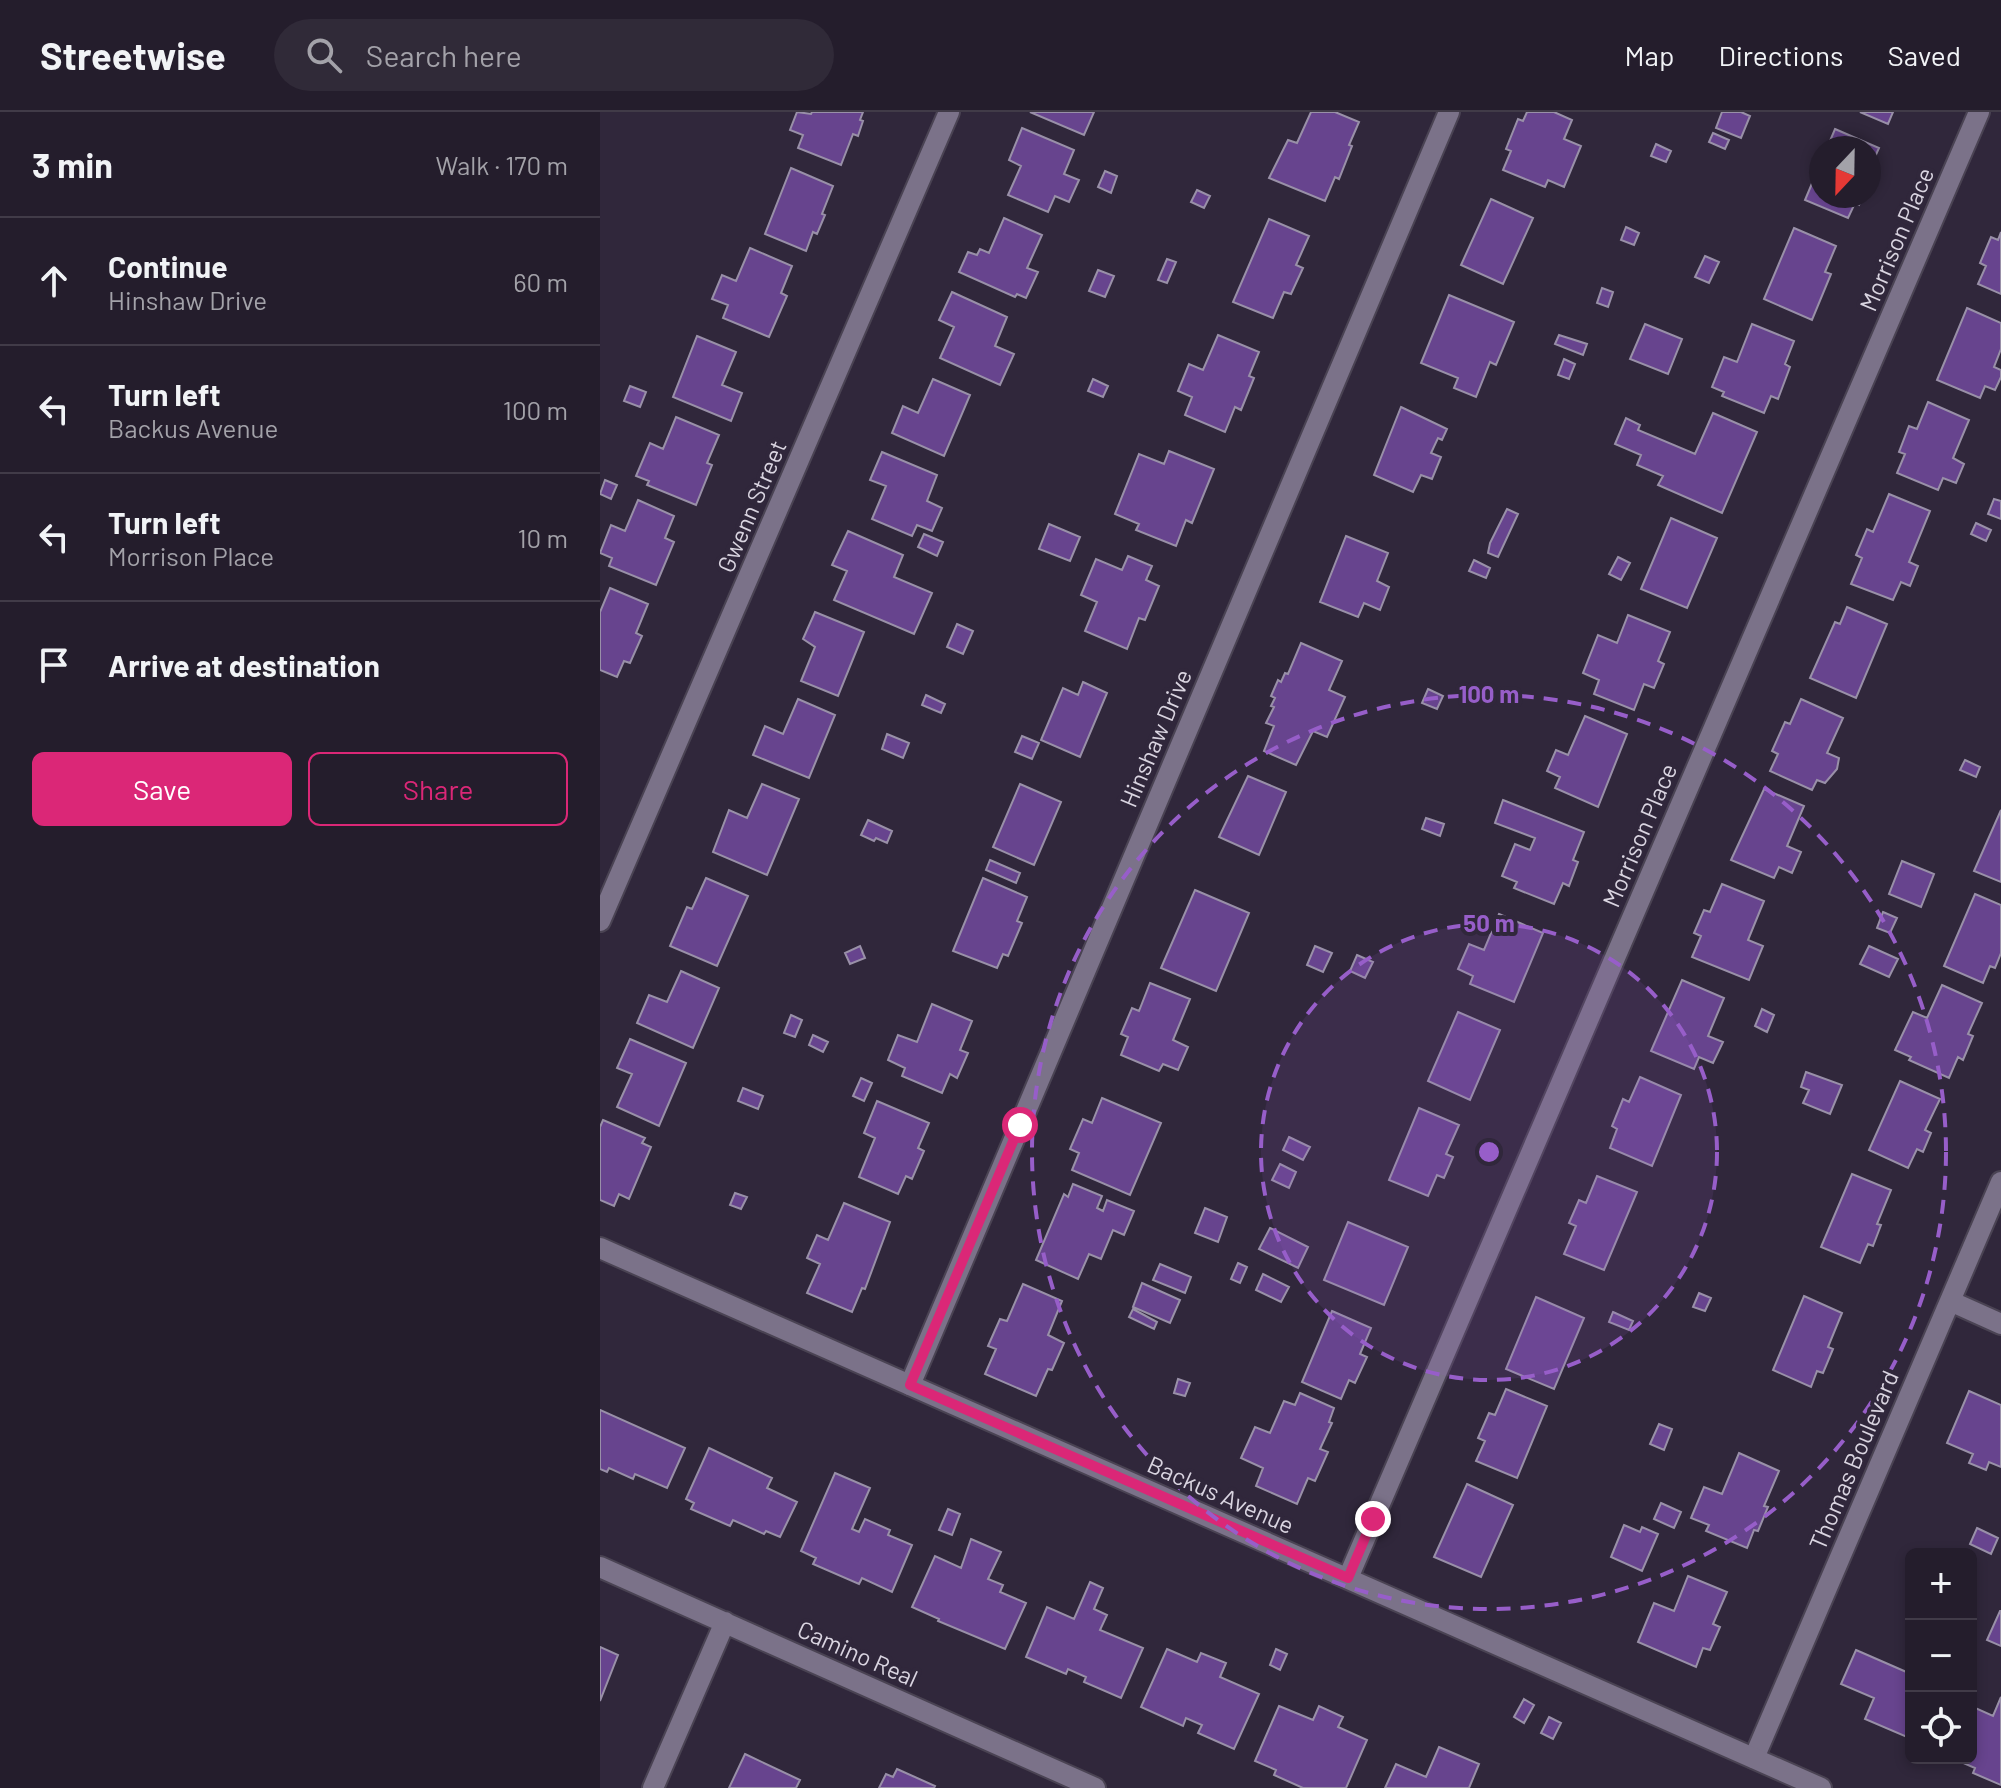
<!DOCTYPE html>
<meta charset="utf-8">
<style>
:root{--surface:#241d2c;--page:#302a38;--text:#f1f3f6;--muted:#a3a2a9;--line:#413b48;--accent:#db2777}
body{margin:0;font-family:Barlow,sans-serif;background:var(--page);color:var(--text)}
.controls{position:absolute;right:24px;bottom:24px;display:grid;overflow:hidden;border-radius:12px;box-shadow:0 4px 12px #0003}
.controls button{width:72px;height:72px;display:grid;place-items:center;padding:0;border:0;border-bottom:2px solid var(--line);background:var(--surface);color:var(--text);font:40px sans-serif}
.compass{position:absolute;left:1209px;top:24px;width:72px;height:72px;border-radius:50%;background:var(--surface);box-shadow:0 4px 12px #0003;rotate:202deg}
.stop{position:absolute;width:24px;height:24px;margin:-18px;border:6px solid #db2777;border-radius:50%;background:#fff}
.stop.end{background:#db2777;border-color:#fff;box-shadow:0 2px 8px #0008}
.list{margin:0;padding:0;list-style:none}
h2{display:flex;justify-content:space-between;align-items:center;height:104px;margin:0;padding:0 32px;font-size:34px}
h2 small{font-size:26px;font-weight:400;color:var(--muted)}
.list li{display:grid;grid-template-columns:52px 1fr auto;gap:24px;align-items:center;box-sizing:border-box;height:128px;padding:0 32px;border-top:2px solid var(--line)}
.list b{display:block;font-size:30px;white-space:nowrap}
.list p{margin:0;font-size:26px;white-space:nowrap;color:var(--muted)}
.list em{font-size:26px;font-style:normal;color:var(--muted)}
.actions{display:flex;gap:16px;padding:24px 32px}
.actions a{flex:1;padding:18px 0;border:2px solid var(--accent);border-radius:12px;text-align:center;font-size:28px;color:var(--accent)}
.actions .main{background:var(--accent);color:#fff}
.icon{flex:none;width:44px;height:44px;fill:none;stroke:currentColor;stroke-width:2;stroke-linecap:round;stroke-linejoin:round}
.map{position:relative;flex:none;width:1401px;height:1676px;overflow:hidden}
header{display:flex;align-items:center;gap:48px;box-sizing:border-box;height:112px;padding:0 40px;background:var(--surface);border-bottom:2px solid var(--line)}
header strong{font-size:38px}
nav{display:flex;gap:44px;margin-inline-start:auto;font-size:28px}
.search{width:560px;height:72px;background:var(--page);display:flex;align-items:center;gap:20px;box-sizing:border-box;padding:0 28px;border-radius:44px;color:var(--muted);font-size:30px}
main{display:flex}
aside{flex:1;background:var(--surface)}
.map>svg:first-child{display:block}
.building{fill:#67448e;stroke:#9990a8;stroke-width:2}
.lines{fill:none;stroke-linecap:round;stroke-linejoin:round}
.minor-casing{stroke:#4a4353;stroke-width:24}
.tertiary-casing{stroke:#4a4353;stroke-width:24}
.minor{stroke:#7b7289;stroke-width:20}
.tertiary{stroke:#7b7289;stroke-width:20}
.route{stroke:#db2777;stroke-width:10}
.ring{fill:none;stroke:#975ec9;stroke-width:4;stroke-dasharray:14 10}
.labels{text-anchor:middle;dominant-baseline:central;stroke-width:8;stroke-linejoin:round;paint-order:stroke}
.street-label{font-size:24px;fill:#d9d4e0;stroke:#30273b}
.centre{fill:#975ec9;stroke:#30273b;stroke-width:4}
.ring-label{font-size:24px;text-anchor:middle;font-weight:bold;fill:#975ec9;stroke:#30273b;stroke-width:8;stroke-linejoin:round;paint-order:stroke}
</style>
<header>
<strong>Streetwise</strong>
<div class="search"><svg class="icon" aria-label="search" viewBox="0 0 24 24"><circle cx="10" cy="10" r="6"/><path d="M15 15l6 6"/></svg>Search here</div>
<nav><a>Map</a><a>Directions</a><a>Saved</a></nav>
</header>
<main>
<aside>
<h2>3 min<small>Walk · 170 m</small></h2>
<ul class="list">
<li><svg class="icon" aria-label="ahead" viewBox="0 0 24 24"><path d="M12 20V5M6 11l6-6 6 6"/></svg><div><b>Continue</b><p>Hinshaw Drive</p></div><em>60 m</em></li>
<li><svg class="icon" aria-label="left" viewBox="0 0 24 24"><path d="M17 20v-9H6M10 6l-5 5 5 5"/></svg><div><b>Turn left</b><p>Backus Avenue</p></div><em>100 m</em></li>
<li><svg class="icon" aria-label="left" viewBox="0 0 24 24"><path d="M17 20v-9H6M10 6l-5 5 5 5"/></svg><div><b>Turn left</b><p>Morrison Place</p></div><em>10 m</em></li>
<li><svg class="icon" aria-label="arrive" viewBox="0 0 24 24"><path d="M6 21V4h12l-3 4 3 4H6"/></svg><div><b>Arrive at destination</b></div></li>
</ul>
<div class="actions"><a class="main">Save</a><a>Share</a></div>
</aside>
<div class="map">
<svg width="1401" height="1676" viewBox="0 0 1401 1676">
<rect width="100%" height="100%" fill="#30273b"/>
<path class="building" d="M197 0 211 2 212 0H263L260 8 263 9 258 24 253 22 241 53 198 36 203 23 190 18Z
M430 0H494L484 23Z
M711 0H735L759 10 749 33 752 34 739 67 735 65 725 89 669 66 688 28 697 31Z
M927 0H954L972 8 964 27 981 34 964 75 948 68 945 75 903 58 911 39 906 37 918 7 923 9Z
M1122 0H1141L1150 4 1141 26 1116 16Z
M1260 0H1293L1288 12Z
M422 16 474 38 464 62 479 68 469 90 455 84 448 100 408 83 421 54 409 48Z
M1235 17 1279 36 1269 58 1273 59 1269 70V36H1227Z
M1113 21 1129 28 1125 37 1109 30Z
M1056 32 1071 39 1066 50 1051 44Z
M1221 50V84H1263L1259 93 1255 91 1248 106 1205 88Z
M191 56 233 74 222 102 225 103 217 122 213 120 206 139 165 122Z
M505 59 517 64 511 81 498 75Z
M597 78 610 84 604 96 591 90Z
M891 87 933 106 903 172 861 153Z
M404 106 442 123 427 156 438 160 426 186 417 182 415 185 359 160 368 140 377 143 380 137 389 141Z
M669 107 709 124 696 153 703 156 691 182 684 180 673 206 633 190Z
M1026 115 1039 121 1034 133 1021 128Z
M1194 116 1236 134 1225 160 1231 162 1212 208 1164 187Z
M1401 120V182L1378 172 1386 154 1380 151 1391 125 1398 128Z
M150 136 192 154 181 181 187 184 169 225 123 206 128 193 112 187 122 163 136 169Z
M1105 144 1119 150 1109 171 1095 165Z
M567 147 576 150 567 171 558 168Z
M498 158 514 164 505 185 489 179Z
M1002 176 1013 180 1008 195 997 191Z
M352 180 407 205 395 234 414 242 400 273 340 246 354 215 339 208Z
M849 183 914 210 896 253 890 250 876 285 854 276 858 266 821 251Z
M1367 196 1401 211V237L1394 255 1401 258V265L1395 278 1385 274 1380 286 1337 268Z
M1045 212 1082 227 1068 262 1030 247Z
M1152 212 1194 229 1185 252 1190 255 1178 287 1171 284 1164 301 1122 284 1124 280 1112 275 1124 245 1137 250Z
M618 223 659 240 649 264 654 266 641 298 635 295 625 320 585 303 592 285 578 279 589 252 603 258Z
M959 223 987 232 983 243 955 232Z
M97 224 136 240 122 273 142 281 131 309 73 285Z
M964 247 975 252 969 267 958 263Z
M333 267 370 283 344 344 292 321 303 294 318 301Z
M493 267 508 274 503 285 488 279Z
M30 274 46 280 40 295 24 289Z
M1328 290 1369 308 1353 346 1364 352 1356 371 1343 366 1338 378 1297 361 1305 342 1299 340 1309 314 1317 317Z
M801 295 847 317 842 328 838 326 831 341 841 345 832 367 821 363 813 380 774 363Z
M1113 301 1157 320 1122 401 1058 373 1063 364 1037 353 1041 343 1015 332 1026 306 1040 313 1038 318 1095 342Z
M76 305 119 323 107 351 112 353 96 393 47 373 49 369 36 364 50 331 63 337Z
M569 339 614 357 592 411 586 408 576 434 536 418 539 412 515 402 539 342 564 352Z
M282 340 337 363 327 389 342 396 332 419 317 413 312 424 272 407 286 374 270 368Z
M5 368 17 373 11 387 0 382Z
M1289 382 1330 399 1309 450 1318 454 1310 474 1301 470 1293 488 1251 472 1262 446 1256 443 1267 417 1273 420Z
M1394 387 1401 389V407L1388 402Z
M38 388 74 404 65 426 74 430 56 473 9 454 12 446 0 441 11 413 25 419Z
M907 397 918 402 898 445 888 441 890 431Z
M1071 406 1117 426 1087 496 1041 477Z
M1376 411 1391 418 1386 429 1371 422Z
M449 412 480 425 470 449 439 437Z
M248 419 303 443 294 465 332 481 314 522 234 488 247 459 232 453Z
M324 422 343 430 337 444 318 435Z
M746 424 788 441 777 469 789 475 780 498 764 491 758 505 720 490Z
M528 444 552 454 546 468 559 474 545 508 539 506 527 537 485 519 497 490 481 483 496 447 522 458Z
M1018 445 1030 451 1021 468 1009 462Z
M874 448 890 456 886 466 869 459Z
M10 476 48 492 36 521 42 524 30 551 24 549 17 565 0 558V500Z
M1247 495 1287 512 1256 586 1210 566 1235 510 1240 512Z
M215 500 264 520 238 584 201 569 215 535 203 527Z
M1028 503 1070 520 1058 549 1064 552 1054 576 1044 572 1034 598 994 582 999 568 983 561 998 523 1017 531Z
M357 512 373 519 363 542 347 535Z
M701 531 742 549 729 578 745 585 727 625 713 619 696 653 664 639 674 614 666 611 674 595 671 594 675 586 671 584 678 568 681 570 685 561 688 562Z
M483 570 507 581 480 645 441 628 463 576 478 583Z
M828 577 843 584 837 597 822 591Z
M326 583 345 592 341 601 322 593Z
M198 587 235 603 209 666 153 643 165 614 183 622Z
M1201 587 1243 606 1227 641 1239 646 1237 657 1225 671 1217 668 1212 678 1170 659 1178 642 1172 639 1185 610 1190 612Z
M985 604 1027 622 998 695 955 676 960 665 947 659 956 638 968 643Z
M287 622 309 631 303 646 282 637Z
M422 624 439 631 432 647 415 640Z
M1365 648 1380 655 1376 665 1360 658Z
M648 664 686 680 659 743 619 725Z
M162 672 199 687 167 763 113 740 129 698 147 706Z
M420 672 461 690 434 753 393 735Z
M1164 677 1204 694 1187 734 1201 740 1192 761 1179 755 1174 766 1131 748Z
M903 688 984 720 973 748 978 750 969 774 963 771 954 792 914 776 917 770 902 764 915 732 930 738 935 726 895 711Z
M1401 698V770L1374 759Z
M826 706 844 712 840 724 822 717Z
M268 708 292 719 287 731 276 726 274 729 261 723Z
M390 748 420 761 416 771 386 758Z
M1302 749 1334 762 1321 795 1289 782Z
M106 766 148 784 117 854 70 834 87 795 92 797Z
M383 766 427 785 417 809 422 811 408 844 403 842 397 856 353 839Z
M1122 772 1164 789 1148 828 1163 834 1149 868 1092 845 1101 824 1094 821 1104 798 1110 800Z
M595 778 649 801 616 879 561 856Z
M1375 782 1401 793V841L1395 856 1390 854 1383 871 1344 854Z
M1283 800 1297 806 1290 821 1277 816Z
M899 802 943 821 914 890 870 872 873 864 858 857 869 832 884 838Z
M260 834 265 846 250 852 245 841Z
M715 834 732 841 723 860 707 853Z
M1269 834 1298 847 1289 865 1260 852Z
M757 843 773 850 765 866 750 859Z
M81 859 119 876 93 936 37 911 49 883 67 890Z
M1082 868 1124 886 1108 924 1123 930 1113 951 1099 945 1094 957 1051 939Z
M550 871 590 887 573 928 588 935 578 958 563 952 559 959 521 943 528 925 521 922 532 896 539 899Z
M1342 873 1382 891 1368 922 1373 924 1363 948 1358 945 1349 966 1309 948 1311 945 1295 938 1313 900 1327 906Z
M332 892 372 909 360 938 368 941 357 966 350 962 342 981 302 964 305 956 288 948 298 923 317 930Z
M1162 897 1174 903 1167 920 1155 914Z
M858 900 900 918 870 988 828 969Z
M191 903 202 908 195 925 184 921Z
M213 923 228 930 223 940 209 933Z
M30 927 86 951 59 1014 17 995 32 962 17 956Z
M1206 960 1242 973 1230 1002 1203 991 1209 978 1201 975Z
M1040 965 1081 983 1052 1054 1010 1036 1017 1017 1012 1014 1023 987 1029 990Z
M261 966 272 971 264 989 253 984Z
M1300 969 1340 987 1325 1018 1331 1021 1323 1040 1317 1037 1308 1056 1269 1038Z
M143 976 163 984 158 997 138 989Z
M502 986 561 1011 530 1083 472 1058 479 1041 470 1037 483 1007 492 1011Z
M277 989 329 1011 318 1036 324 1039 312 1067 306 1064 298 1082 259 1065 275 1026 264 1021Z
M819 996 859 1013 846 1042 853 1045 844 1066 837 1063 828 1084 789 1068Z
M3 1008 45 1026 42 1031 51 1035 29 1087 19 1082 14 1094 0 1088V1015Z
M689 1025 710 1035 703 1048 683 1038Z
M680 1052 696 1060 689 1076 672 1068Z
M1252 1062 1291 1078 1277 1112 1281 1113 1273 1134 1268 1132 1260 1151 1221 1135Z
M997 1064 1037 1080 1004 1158 964 1142 976 1114 969 1111 979 1088 986 1091Z
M473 1072 502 1084 497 1096 503 1099 507 1088 534 1099 524 1123 513 1118 501 1147 489 1142 478 1167 436 1148 464 1082 468 1085Z
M135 1081 147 1085 141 1097 130 1093Z
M244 1091 290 1110 265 1177 262 1176 252 1200 207 1181 220 1152 207 1146 217 1123 228 1128Z
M605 1096 627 1105 618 1130 595 1121Z
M748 1110 808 1135 784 1193 724 1168Z
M670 1116 708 1135 698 1156 659 1137Z
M638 1151 647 1155 640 1171 631 1167Z
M560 1152 591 1165 585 1181 553 1168Z
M663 1162 689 1175 681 1190 656 1178Z
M542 1171 580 1188 570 1211 533 1195Z
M423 1172 462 1189 448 1223 464 1231 452 1258 448 1257 436 1284 385 1262 396 1237 388 1234 400 1207 407 1209Z
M1099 1181 1111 1186 1105 1199 1093 1195Z
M1204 1184 1242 1201 1228 1235 1233 1237 1223 1261 1217 1259 1211 1275 1173 1258Z
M936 1185 984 1206 954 1277 906 1257Z
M533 1197 557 1210 554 1217 529 1205Z
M732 1199 771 1216 760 1242 767 1245 755 1271 749 1268 741 1287 702 1270Z
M1013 1200 1033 1209 1029 1218 1009 1210Z
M578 1267 590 1271 585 1284 574 1281Z
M906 1277 947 1294 917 1366 876 1349 885 1329 878 1326 889 1301 895 1303Z
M1369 1279 1401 1293V1355L1389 1350 1386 1358 1369 1351 1373 1342 1347 1331Z
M700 1281 734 1296 729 1310 732 1311 720 1337 728 1340 715 1369 708 1366 697 1392 656 1374 663 1356 641 1346 655 1315 670 1321 684 1289 695 1293Z
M0 1298 85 1336 67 1376 35 1362 33 1367 9 1356 7 1360 0 1357Z
M1059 1312 1072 1317 1064 1338 1050 1332Z
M109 1336 172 1366 167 1376 197 1390 180 1425 166 1419 164 1422 133 1408 130 1414 91 1397 94 1391 86 1387Z
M1139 1341 1179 1359 1164 1394 1168 1395 1158 1419 1154 1418 1147 1436 1106 1419 1109 1413 1091 1406 1104 1375 1122 1382Z
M235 1361 270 1376 252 1417 259 1420 265 1407 290 1418 288 1423 312 1433 292 1480 262 1466 259 1472 213 1452 216 1446 201 1439Z
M867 1372 913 1393 881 1465 834 1445Z
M1061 1391 1081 1400 1074 1416 1054 1407Z
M348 1397 360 1402 352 1423 339 1418Z
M1024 1413 1040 1420 1042 1415 1058 1422 1042 1459 1011 1445Z
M1377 1416 1398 1426 1391 1442 1370 1432Z
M371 1427 401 1440 388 1467 403 1473 400 1480 426 1491 405 1537 338 1509 339 1507 312 1495 335 1444 361 1456Z
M1088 1464 1127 1480 1113 1512 1120 1515 1110 1538 1103 1536 1096 1555 1038 1530 1054 1491 1074 1499Z
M490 1470 503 1476 494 1497 507 1503 500 1518 543 1536 521 1586 484 1570 486 1565 468 1557 466 1562 426 1545 447 1495 474 1507Z
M1400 1499H1401V1534L1387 1528Z
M0 1535 18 1543 0 1589Z
M567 1537 597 1550 601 1541 626 1551 620 1565 659 1582 634 1637 598 1621 602 1613 586 1606 583 1614 541 1595Z
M676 1537 687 1542 680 1558 670 1553Z
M1256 1538 1311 1562V1616L1307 1625 1265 1607 1274 1586 1241 1572Z
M1401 1585V1673L1373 1661 1375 1656 1352 1646H1371V1594L1393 1604Z
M924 1587 934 1593 924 1611 914 1605Z
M679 1594 713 1608 719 1594 743 1605 738 1615 767 1628 746 1676H703L674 1663 676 1658 655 1649Z
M949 1605 961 1611 953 1627 941 1621Z
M839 1635 879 1652 869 1676H785L796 1652 826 1665Z
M145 1642 200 1668 196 1676H129Z
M297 1657 335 1674 334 1676H279L286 1662 293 1665Z"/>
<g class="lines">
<g class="minor-casing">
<path id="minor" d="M0 809 349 0
M1350 1189 1401 1212
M310 1273 849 0
M0 1455 495 1676
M748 1466 1379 0
M1154 1646 1401 1070
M53 1676 125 1510"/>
</g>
<g class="tertiary-casing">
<path id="tertiary" d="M0 1136 1221 1676"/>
</g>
<use href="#minor" class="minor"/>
<use href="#tertiary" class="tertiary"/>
</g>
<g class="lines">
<path class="route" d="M420 1013 310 1273 748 1466 773 1407"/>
</g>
<circle cx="889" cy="1040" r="228" fill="#975ec9" fill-opacity=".12"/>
<g class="ring">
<circle cx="889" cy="1040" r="228"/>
<circle cx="889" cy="1040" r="457"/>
</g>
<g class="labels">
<g class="street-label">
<text transform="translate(1296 127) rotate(-67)">Morrison Place</text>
<text transform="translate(151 394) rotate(-67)">Gwenn Street</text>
<text transform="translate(555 626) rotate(-67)">Hinshaw Drive</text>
<text transform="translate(1039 723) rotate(-67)">Morrison Place</text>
<text transform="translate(1253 1348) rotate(-67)">Thomas Boulevard</text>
<text transform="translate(621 1382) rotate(24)">Backus Avenue</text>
<text transform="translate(258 1541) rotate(24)">Camino Real</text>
</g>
</g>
<circle cx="889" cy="1040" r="12" class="centre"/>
<g class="ring-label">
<text x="889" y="591">100 m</text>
<text x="889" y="820">50 m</text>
</g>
</svg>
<div class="controls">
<button>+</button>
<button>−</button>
<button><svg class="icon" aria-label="locate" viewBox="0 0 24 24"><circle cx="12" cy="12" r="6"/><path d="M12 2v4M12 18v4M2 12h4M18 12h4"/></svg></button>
</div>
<svg class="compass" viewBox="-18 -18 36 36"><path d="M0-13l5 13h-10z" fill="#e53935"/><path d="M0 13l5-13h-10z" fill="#a3a2a9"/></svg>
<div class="stop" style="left:420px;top:1013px"></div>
<div class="stop end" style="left:773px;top:1407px"></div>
</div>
</main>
